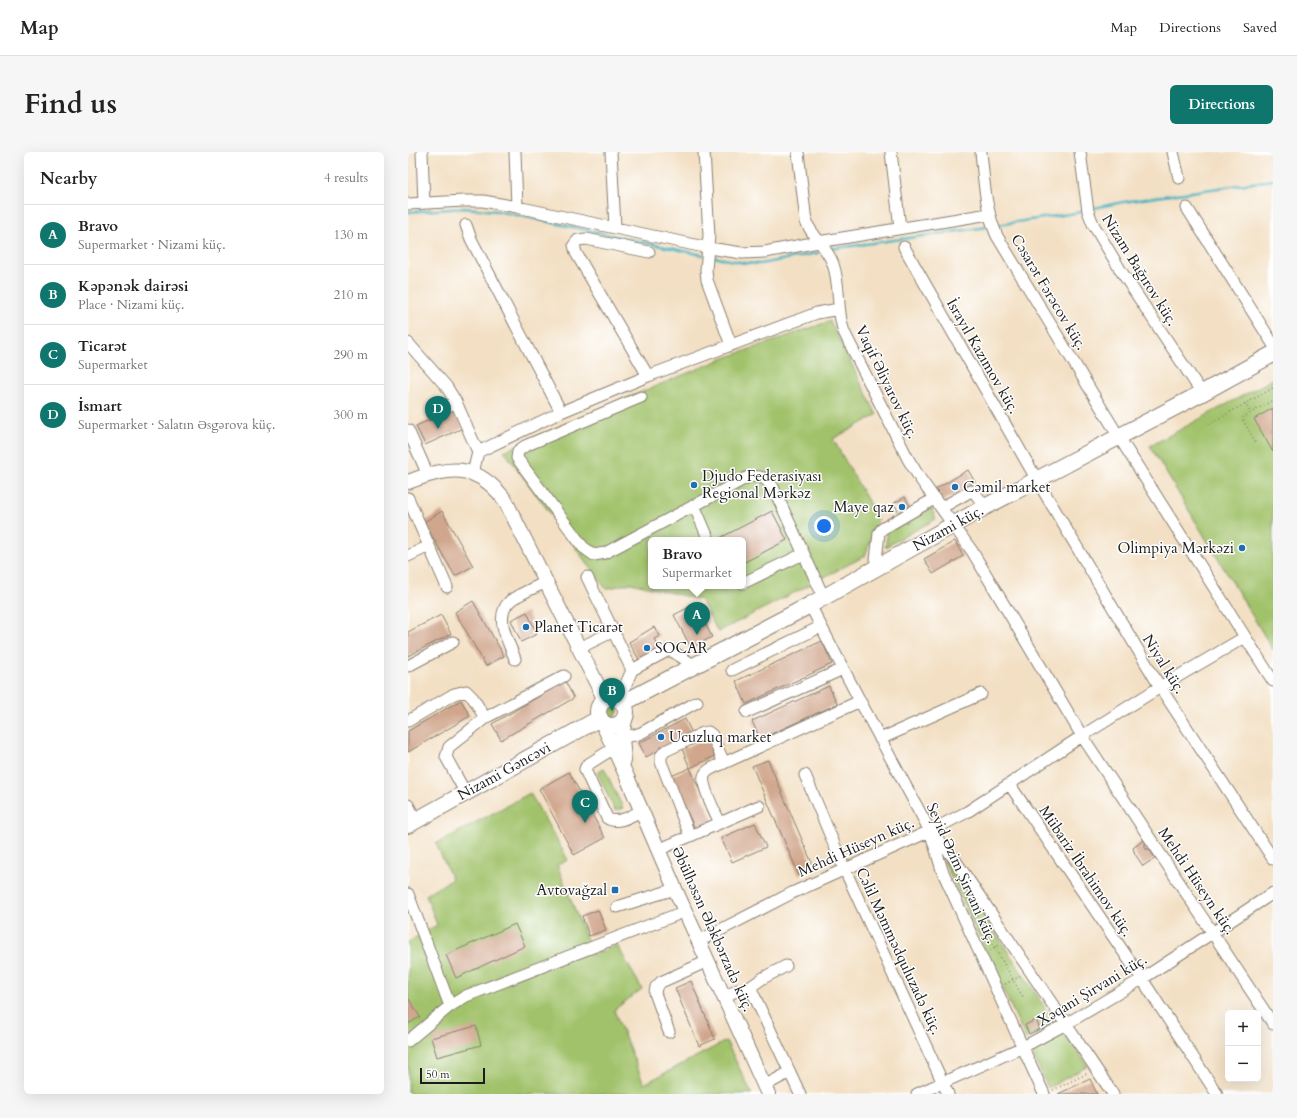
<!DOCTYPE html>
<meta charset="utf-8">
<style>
:root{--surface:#fff;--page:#f6f6f6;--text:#222;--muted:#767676;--line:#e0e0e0;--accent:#0f766e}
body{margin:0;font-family:Cardo,serif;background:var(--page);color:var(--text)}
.controls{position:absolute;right:12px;bottom:12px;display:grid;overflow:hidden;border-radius:6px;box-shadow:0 4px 16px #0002}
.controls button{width:36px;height:36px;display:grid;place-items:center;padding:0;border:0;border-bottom:1px solid var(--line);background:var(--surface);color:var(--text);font:20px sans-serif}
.scale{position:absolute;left:12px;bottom:10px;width:65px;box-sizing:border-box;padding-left:4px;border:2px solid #1c1c1c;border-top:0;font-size:11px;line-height:14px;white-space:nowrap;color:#1c1c1c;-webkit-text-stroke:3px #fff;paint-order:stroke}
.you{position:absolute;left:416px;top:374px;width:14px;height:14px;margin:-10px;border:3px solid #fff;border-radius:50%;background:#1a73e8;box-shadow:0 0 0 6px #1a73e833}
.badge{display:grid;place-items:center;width:26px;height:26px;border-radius:50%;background:var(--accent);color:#fff;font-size:13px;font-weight:700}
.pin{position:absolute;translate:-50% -33px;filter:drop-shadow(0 1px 2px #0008)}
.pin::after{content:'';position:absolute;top:21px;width:14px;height:12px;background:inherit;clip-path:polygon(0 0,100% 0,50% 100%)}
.popup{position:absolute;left:240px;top:385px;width:98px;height:52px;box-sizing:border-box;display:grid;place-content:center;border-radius:6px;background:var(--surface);filter:drop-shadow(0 1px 3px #0005);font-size:13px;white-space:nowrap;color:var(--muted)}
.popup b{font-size:15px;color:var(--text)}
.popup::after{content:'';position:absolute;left:50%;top:100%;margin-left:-8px;border:8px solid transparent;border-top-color:var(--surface)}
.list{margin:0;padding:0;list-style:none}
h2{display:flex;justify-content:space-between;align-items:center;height:52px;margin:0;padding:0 16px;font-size:17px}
h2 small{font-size:13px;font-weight:400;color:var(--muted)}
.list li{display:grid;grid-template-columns:26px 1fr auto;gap:12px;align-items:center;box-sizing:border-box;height:60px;padding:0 16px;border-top:1px solid var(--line)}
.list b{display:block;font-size:15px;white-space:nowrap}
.list p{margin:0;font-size:13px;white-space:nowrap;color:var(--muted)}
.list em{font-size:13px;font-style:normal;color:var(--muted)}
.map{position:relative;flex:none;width:865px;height:942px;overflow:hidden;border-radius:6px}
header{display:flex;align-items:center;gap:24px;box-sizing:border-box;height:56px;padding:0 20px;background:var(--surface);border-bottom:1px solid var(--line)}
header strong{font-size:19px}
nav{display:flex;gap:22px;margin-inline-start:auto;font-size:14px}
.intro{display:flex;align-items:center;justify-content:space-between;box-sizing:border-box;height:96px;padding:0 24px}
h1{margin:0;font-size:28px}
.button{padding:10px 18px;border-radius:6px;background:var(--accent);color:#fff;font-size:14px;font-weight:700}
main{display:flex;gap:24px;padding:0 24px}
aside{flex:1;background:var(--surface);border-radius:6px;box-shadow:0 4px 16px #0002}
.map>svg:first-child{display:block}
.green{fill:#a1c26b;stroke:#5e6f44;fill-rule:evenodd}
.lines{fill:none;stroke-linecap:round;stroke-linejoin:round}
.stream{stroke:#43b1c0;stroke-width:2.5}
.building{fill:#d0a68c}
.minor-casing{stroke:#887e70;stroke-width:13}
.major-casing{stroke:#887e70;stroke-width:16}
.highway-casing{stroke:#887e70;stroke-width:18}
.path{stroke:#887e70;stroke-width:1.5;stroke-dasharray:1 3;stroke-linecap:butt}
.minor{stroke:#fff;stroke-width:11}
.major{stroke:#fff;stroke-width:14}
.highway{stroke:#fff;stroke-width:16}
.poi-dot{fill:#1f6fb2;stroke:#fff;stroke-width:1.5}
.labels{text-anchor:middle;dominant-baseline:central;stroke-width:3;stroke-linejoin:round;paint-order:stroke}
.street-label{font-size:15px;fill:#1c1c1c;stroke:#fff}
.poi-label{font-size:15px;fill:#1c1c1c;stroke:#fff;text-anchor:start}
</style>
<header>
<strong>Map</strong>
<nav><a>Map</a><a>Directions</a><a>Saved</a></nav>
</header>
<div class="intro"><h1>Find us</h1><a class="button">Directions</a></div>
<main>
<aside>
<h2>Nearby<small>4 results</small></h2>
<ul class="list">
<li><span class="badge">A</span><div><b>Bravo</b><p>Supermarket · Nizami küç.</p></div><em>130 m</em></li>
<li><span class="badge">B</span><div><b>Kəpənək dairəsi</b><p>Place · Nizami küç.</p></div><em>210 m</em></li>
<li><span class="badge">C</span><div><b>Ticarət</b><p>Supermarket</p></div><em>290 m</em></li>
<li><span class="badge">D</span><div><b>İsmart</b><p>Supermarket · Salatın Əsgərova küç.</p></div><em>300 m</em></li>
</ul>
</aside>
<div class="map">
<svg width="865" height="942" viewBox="0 0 865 942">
<rect width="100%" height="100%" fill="#fff"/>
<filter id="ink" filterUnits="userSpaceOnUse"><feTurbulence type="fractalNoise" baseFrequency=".025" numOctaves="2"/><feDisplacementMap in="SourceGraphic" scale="8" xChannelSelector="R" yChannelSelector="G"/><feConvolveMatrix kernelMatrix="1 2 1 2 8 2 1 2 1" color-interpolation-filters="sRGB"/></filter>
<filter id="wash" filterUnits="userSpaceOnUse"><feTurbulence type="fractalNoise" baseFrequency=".012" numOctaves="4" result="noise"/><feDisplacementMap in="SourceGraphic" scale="16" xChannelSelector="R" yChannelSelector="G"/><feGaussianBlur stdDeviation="0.9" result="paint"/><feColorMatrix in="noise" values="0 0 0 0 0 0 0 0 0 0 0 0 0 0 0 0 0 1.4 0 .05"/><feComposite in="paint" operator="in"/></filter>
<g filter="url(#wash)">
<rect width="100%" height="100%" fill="#f3e0c4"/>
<path class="green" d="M422 169 469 263 425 287 470 367 457 404 310 480 293 448 223 431 198 437 96 299 209 250 314 207ZM243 388H335V434H243Z
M865 227V498L742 294Z
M523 356 528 367 477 395 480 379Z
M198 559a6 6 0 1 1 12 0a6 6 0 1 1-12 0Z
M196 616 215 656 207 659 189 620Z
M122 641 160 708 149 713 185 803 209 793 234 837 206 858 236 932 318 889 344 942H0V790L29 773 18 743 44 727 28 692Z
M539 707 647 871 618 887 536 709Z
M656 880 680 914 640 936 623 898Z"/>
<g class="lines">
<path class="stream" d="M686 56 715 50 865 28
M0 60 56 56 89 59 295 103
M589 73 674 60
M422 97 579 75
M305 105 337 111 352 112 410 101"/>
</g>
<g id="blocks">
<path class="building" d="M865 256V300L846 267Z
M46 257 55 276 17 293 8 274Z
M560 318 567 330 535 349 528 337Z
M497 345 503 356 491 362 486 351Z
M34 359 65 414 47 424 16 370Z
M364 359 379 388 335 411V388H308Z
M547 389 555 404 525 422 516 407Z
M65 449 96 504 78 514 47 460Z
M287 452 304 485 283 496 266 463Z
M119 460 129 482 113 490 103 468Z
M33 463 43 482 0 504V480Z
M246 475 252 484 246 487 253 499 233 511 221 490Z
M414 489 424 512 338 552 328 529Z
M157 529 166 546 93 588 84 572Z
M421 534 429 552 352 587 344 569Z
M53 548 62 564 0 600V579Z
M277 567 284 581 238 605 231 591Z
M299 586 307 604 282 616 274 597Z
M360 608 406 716 391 723 344 614Z
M282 616 305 669 287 677 263 624Z
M161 620 197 686 166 703 131 637Z
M347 671 358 695 324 710 313 686Z
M737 687V697H741L747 706 735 714 727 702 725 696Z
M190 758 198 778 181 784 174 764Z
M107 772 117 794 48 826 38 803Z
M283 829 307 887 291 894 267 836Z
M1 847 12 865 0 872V848Z
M628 868 632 877 621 882 617 873Z
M68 874 73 893 29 905 23 886Z
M682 927 689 942H650Z"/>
</g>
</g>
<g filter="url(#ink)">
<use href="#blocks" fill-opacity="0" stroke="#887e70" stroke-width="1"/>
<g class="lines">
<g class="minor-casing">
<path id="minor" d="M14 0 16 51
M107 0 109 55
M203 0 207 75
M296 0 301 83 298 118 299 128 323 193
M390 0 398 70C405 85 420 97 425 112 433 134 428 158 436 180L500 307 513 328 564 399 674 584 865 872
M483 0 492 76
M573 0C576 28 577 57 589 84L711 285 865 529
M672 0 680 59 685 72 713 119 794 241
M765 0 771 26
M0 52 56 49H75L109 55 301 96 334 101 357 100 410 90 581 62
M779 56 865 192
M58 73 63 87 153 260
M496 95 629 328 752 535 865 707
M0 191 38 234 48 250 70 300 65 321
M240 224 168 101 166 93 170 88 178 87 241 100
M233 245 117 294 110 299 109 306 175 395 186 403 197 401 340 325C353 323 356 325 365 335L416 446
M24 262 48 250
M0 278 20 323
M70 300 153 260 240 224 409 161 431 157
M0 346 39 435
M286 353 301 388
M533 356 563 339 567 341 577 355
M0 404 21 394
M467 417 471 381 474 377 526 347
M179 425 224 518
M335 431 395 402
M402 453 452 549 522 679 534 718 636 942
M171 496 206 479
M107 507C101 490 85 465 102 449 107 444 130 434 138 430
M0 514 45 490
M324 518 412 475
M211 548 224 518 259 499H264L287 514
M339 560 435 517
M0 569 46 542 58 539 65 546 77 566
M214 585 227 583 233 581 289 550
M472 587 573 542
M206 596 179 613 177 617 178 620 199 666C209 673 223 664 233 659
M316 611 452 549
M397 623 436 716 540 942
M602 633 734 827 809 942
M57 640 38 605 41 595 77 566 156 524
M0 653 8 668
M525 682 545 705 705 942
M282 684 253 610V604L257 599 295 581 300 580 304 583 316 611C310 614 298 617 296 624 293 633 308 662 312 671
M250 698 351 654
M0 742 42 854
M209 755 267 737
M291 789 384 741 522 679 559 660 674 584 752 535 837 485
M341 836 355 826 378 814
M317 845C324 841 337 832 344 839L392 942
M261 880 247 841 248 835 253 830 300 809
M0 889 42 854 58 844 278 759
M356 934 382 920
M509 942 615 895 658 872 734 827 865 741"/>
</g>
<g class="major-casing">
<path id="major" d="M0 330C41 314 68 310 97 348L197 548
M192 566 219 625 267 737 360 942
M216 609 214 585 218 561"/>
</g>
<g class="highway-casing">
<path id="highway" d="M190 560a14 14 0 1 1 28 0a14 14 0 1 1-28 0Z
M215 551 402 453 577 355 794 241 865 202
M0 673 192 566"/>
</g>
<path class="path" d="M837 251 842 260
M801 272 865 236
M847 290 834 266 865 248
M555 739 616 847
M582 798 592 792
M597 832 613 824
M645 938 680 921"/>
<use href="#minor" class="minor"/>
<use href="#major" class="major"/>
<use href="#highway" class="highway"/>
</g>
</g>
<g class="poi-dot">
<circle cx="286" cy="333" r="4"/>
<circle cx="547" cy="335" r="4"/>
<circle cx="494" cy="355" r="4"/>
<circle cx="834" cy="396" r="4"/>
<circle cx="118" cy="475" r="4"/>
<circle cx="239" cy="496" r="4"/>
<circle cx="253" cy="585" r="4"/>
<rect x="203" y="734" width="8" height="8" rx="2"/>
</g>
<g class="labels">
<g class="street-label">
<text transform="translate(732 118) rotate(58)">Nizam Bağırov küç.</text>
<text transform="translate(641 140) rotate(59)">Cəsarət Fərəcov küç.</text>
<text transform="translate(575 204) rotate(60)">İsrayıl Kazımov küç.</text>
<text transform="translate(479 230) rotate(64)">Vaqif Əliyarov küç.</text>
<text transform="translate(540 376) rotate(-29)">Nizami küç.</text>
<text transform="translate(756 512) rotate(58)">Niyal küç.</text>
<text transform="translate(96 619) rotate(-29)">Nizami Gəncəvi</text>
<text transform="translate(448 695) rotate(-24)">Mehdi Hüseyn küç.</text>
<text transform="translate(678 719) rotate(56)">Mübariz İbrahimov küç.</text>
<text transform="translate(554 721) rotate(66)">Seyid Əzim Şirvani küç.</text>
<text transform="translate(789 729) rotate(56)">Mehdi Hüseyn küç.</text>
<text transform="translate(305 777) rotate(66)">Əbülhəsən Ələkbərzadə küç.</text>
<text transform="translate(491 799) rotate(65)">Cəlil Məmmədquluzadə küç.</text>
<text transform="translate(684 838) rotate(-31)">Xəqani Şirvani küç.</text>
</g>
<g class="poi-label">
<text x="294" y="324">Djudo Federasiyası<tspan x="294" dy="17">Regional Mərkəz</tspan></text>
<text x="555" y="335">Cəmil market</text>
<text x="486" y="355" text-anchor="end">Maye qaz</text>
<text x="826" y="396" text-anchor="end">Olimpiya Mərkəzi</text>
<text x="126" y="475">Planet Ticarət</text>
<text x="247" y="496">SOCAR</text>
<text x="261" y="585">Ucuzluq market</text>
<text x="199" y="738" text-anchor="end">Avtovağzal</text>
</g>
</g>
</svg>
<div class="controls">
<button>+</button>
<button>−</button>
</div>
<div class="scale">50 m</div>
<div class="you"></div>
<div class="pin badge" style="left:289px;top:483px">A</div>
<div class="popup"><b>Bravo</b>Supermarket</div>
<div class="pin badge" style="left:204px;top:559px">B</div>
<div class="pin badge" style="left:177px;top:671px">C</div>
<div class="pin badge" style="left:30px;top:277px">D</div>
</div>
</main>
